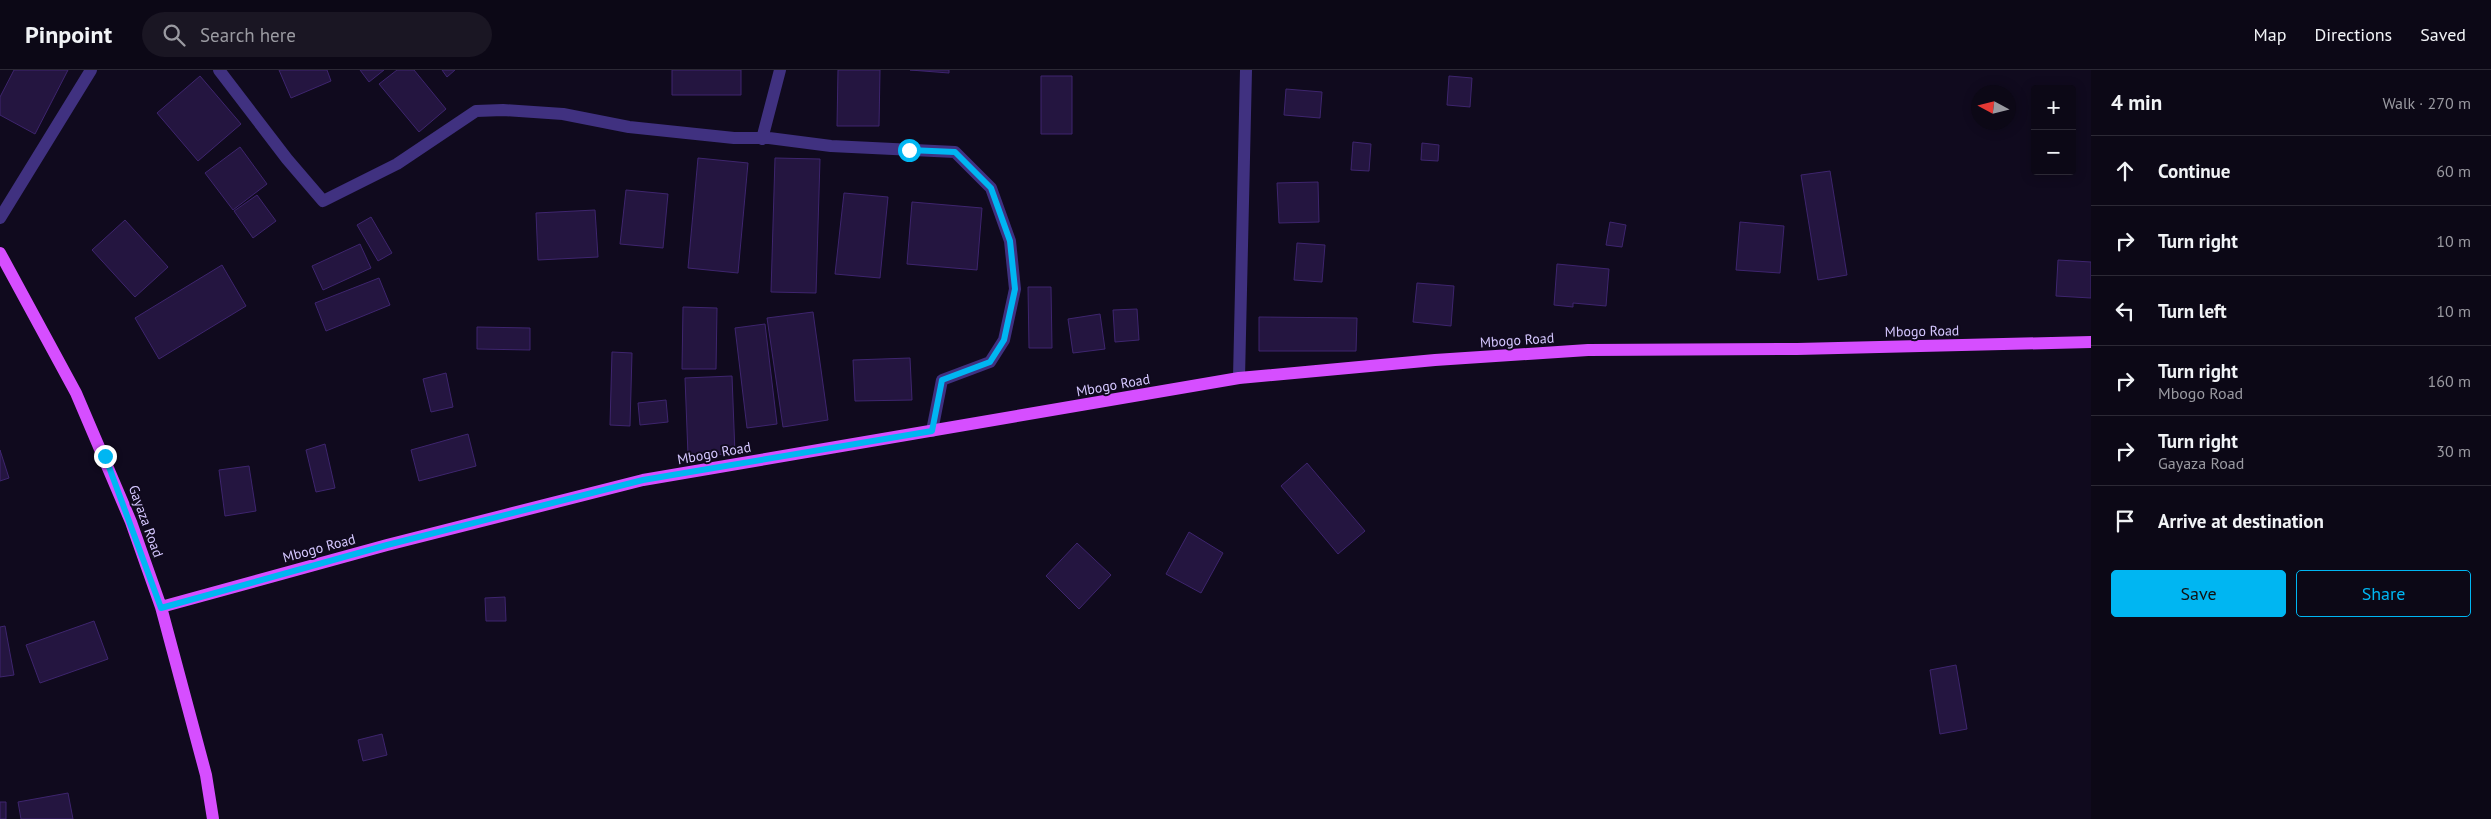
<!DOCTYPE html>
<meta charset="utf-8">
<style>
:root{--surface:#0c0816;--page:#1a1623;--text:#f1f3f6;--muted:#9a9aa1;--line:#2c2935;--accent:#00b6f2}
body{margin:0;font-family:"PT Sans",sans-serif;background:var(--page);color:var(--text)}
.controls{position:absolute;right:15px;top:15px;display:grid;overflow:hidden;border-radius:5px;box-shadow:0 2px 12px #0003}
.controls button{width:45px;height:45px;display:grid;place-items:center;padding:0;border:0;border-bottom:1px solid var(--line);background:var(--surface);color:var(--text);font:25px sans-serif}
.compass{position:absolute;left:1971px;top:15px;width:45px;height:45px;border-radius:50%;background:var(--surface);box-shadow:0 2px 12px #0003;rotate:277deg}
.stop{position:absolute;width:15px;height:15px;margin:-11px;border:4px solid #00b6f2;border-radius:50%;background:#fff}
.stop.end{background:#00b6f2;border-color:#fff;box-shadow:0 1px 5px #0008}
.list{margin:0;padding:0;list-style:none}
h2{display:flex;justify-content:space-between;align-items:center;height:65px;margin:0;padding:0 20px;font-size:21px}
h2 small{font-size:16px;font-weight:400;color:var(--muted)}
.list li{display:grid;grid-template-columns:32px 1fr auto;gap:15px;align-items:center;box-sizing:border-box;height:70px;padding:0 20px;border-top:1px solid var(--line)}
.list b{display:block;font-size:19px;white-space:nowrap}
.list p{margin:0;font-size:16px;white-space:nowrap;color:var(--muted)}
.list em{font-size:16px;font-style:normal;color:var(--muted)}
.actions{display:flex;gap:10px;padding:15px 20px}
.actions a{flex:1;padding:11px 0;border:1px solid var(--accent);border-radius:5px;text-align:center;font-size:18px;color:var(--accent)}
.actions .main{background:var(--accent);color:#111}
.icon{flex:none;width:28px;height:28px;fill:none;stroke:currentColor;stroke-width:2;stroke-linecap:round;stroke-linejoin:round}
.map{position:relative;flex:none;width:2091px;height:749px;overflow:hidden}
header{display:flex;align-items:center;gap:30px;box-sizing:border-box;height:70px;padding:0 25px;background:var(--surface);border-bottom:1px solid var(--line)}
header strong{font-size:24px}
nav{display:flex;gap:28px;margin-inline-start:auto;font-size:18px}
.search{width:350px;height:45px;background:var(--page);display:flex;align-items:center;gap:12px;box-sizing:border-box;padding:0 18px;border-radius:28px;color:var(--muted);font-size:19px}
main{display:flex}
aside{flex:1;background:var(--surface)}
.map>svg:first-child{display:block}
.building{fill:#241540;stroke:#3e256e}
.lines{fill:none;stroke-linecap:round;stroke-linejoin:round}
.minor{stroke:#403180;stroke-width:12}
.major{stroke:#d64eff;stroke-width:12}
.route{stroke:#00b6f2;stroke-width:6}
.labels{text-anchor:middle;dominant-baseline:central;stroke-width:4;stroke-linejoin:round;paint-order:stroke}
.street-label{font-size:14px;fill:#d5c7ff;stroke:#100a1e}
</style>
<header>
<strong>Pinpoint</strong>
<div class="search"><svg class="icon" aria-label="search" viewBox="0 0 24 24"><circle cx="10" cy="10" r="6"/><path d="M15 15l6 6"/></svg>Search here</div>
<nav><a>Map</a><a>Directions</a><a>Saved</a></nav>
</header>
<main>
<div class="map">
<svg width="2091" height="749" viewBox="0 0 2091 749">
<rect width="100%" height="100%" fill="#100a1e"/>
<path class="building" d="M14 0H68L35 64 0 45V27Z
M279 0H327L331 11 291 28Z
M360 0H384L369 12Z
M397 0H414L446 39 419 62 379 14Z
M442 0H455L447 7Z
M672 0H741V25H672Z
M838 0H880L879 56H837Z
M910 0H949V3Z
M200 6 241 54 198 91 157 43Z
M1041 6H1072V64H1041Z
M1449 6 1472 8 1470 37 1447 35Z
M1286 19 1322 22 1320 48 1284 45Z
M1353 72 1371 74 1369 101 1351 100Z
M1422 73 1439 75 1438 91 1421 90Z
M240 77 267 114 233 140 205 103Z
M698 88 748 93 738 203 688 198Z
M775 88 820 89 816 223 771 222Z
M1830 101 1847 205 1818 210 1801 105Z
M1318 112 1319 152 1279 153 1277 113Z
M626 120 668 124 663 178 620 174Z
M844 123 888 127 880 208 835 204Z
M257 125 276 151 253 168 234 141Z
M912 132 982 138 977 200 907 194Z
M595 140 598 187 538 190 536 143Z
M371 147 392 183 378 191 357 155Z
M125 150 168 197 135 227 92 180Z
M1610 152 1626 155 1622 177 1606 175Z
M1740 152 1784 156 1780 203 1736 200Z
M1297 173 1325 175 1322 212 1294 210Z
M360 174 371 198 323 220 312 196Z
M2058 190 2091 192V228L2056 226Z
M1557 194 1609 199 1606 236 1573 233V237L1554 235Z
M222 195 246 236 159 289 135 248Z
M379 208 390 235 326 261 315 233Z
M1417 213 1454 216 1451 256 1413 252Z
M1028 217H1051L1052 278H1029Z
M683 237 717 238 716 299H682Z
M1137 239 1139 270 1115 272 1113 240Z
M813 242 828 350 783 357 767 248Z
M1100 244 1105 279 1073 283 1068 249Z
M1259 247 1357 248 1356 281H1259Z
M765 254 777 354 747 358 735 258Z
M477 257 530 258V280L477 279Z
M612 282 632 283 630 356 610 355Z
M910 288 912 330 855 331 853 290Z
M446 303 453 337 431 342 423 309Z
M732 306 735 384 688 385 685 308Z
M666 330 668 352 640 355 638 333Z
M468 364 476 396 419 411 411 380Z
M325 374 335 418 316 422 306 380Z
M0 380 9 408 0 411Z
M1307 393 1365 461 1338 484 1281 416Z
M249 396 256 441 225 446 219 400Z
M1189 462 1223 483 1201 523 1166 504Z
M1077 473 1111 505 1079 539 1046 506Z
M505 527 506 551H486L485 528Z
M94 551 108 589 40 613 26 575Z
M5 556 14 605 0 607V557Z
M1956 595 1967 659 1940 664 1930 600Z
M382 664 387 685 363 691 358 670Z
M68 723 73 749H21L18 732Z
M0 732H6V749H0Z"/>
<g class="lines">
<path class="minor" d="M219 0 287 89 323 131 397 94 476 41 503 40 563 44 629 57 734 68H769L831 76 955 82 991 118 1010 171 1015 219 1004 270 990 292 942 310 932 361
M762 69 780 0
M0 148 91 0
M1239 308 1246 0"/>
<path class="major" d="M0 183 76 323 131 452 161 537 206 705 213 749
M161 537 387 475 643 410 1239 308 1435 290 1588 280 1797 279 2091 272"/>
</g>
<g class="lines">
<path class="route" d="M105 386 161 538 387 475 643 410 932 361 942 310 990 292 1004 270 1015 219 1010 171 991 118 955 82 909 80"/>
</g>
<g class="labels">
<g class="street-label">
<text transform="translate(1922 261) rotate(-1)">Mbogo Road</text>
<text transform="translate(1517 270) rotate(-4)">Mbogo Road</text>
<text transform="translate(1113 315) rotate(-10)">Mbogo Road</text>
<text transform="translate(714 383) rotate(-10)">Mbogo Road</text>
<text transform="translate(146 451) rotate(70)">Gayaza Road</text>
<text transform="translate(319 478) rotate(-15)">Mbogo Road</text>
</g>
</g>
</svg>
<div class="controls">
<button>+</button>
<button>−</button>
</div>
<svg class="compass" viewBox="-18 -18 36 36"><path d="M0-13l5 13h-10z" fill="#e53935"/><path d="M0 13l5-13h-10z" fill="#9a9aa1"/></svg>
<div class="stop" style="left:909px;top:80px"></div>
<div class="stop end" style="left:105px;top:386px"></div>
</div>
<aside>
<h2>4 min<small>Walk · 270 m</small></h2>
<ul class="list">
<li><svg class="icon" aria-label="ahead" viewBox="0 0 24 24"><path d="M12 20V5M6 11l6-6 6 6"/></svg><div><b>Continue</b></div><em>60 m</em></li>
<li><svg class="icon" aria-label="right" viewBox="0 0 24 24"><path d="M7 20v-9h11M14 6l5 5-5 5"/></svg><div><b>Turn right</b></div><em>10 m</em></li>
<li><svg class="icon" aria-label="left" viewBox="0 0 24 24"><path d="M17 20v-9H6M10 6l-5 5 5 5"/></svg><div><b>Turn left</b></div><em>10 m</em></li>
<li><svg class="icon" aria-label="right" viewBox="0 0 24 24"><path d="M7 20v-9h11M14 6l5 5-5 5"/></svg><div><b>Turn right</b><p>Mbogo Road</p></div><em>160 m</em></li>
<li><svg class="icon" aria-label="right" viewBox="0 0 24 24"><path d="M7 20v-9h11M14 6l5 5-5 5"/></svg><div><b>Turn right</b><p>Gayaza Road</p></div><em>30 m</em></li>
<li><svg class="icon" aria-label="arrive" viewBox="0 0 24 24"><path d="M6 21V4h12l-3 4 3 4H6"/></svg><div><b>Arrive at destination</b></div></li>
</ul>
<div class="actions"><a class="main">Save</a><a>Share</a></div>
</aside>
</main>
